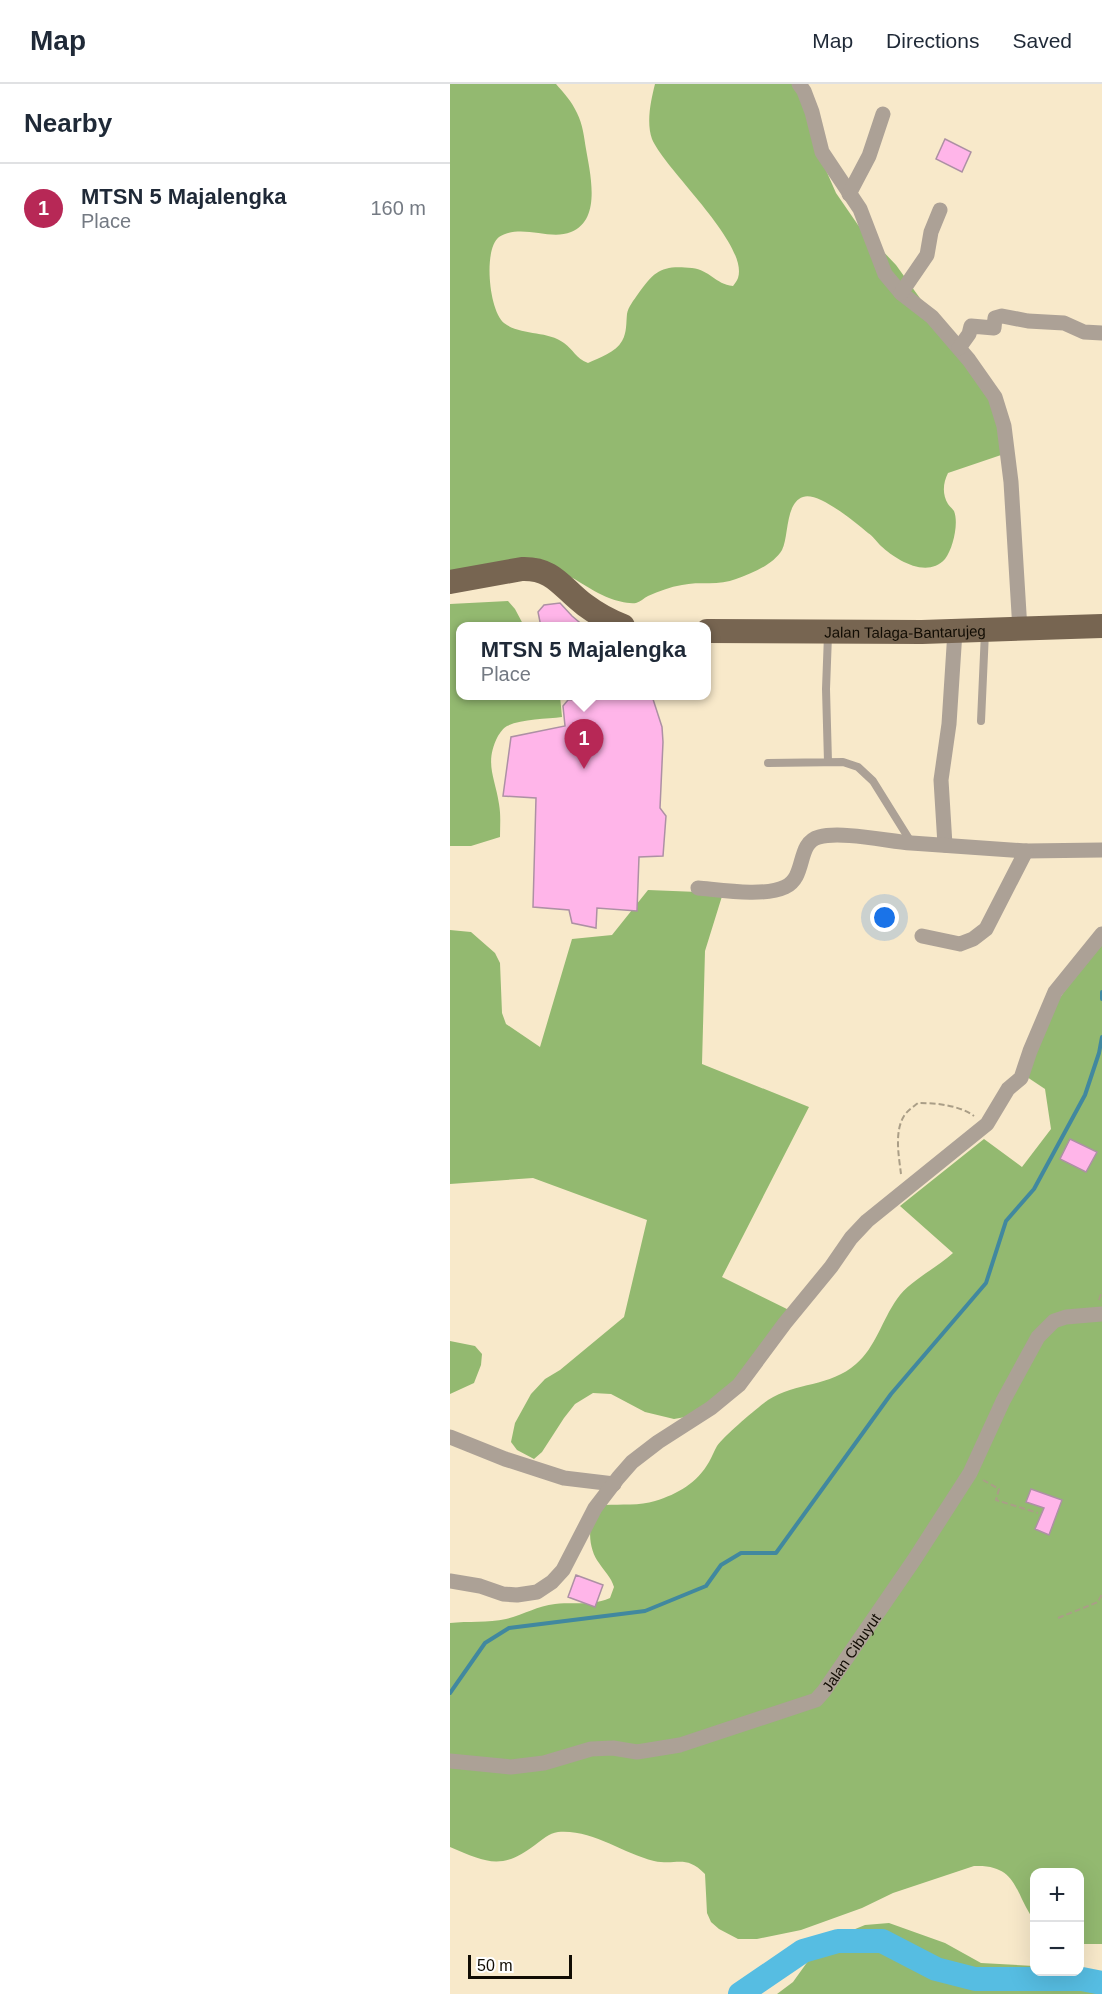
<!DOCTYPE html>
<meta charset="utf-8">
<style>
:root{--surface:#fff;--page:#f2f2f3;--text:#1f2937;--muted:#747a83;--line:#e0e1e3;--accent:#b72856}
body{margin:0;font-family:Helvetica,sans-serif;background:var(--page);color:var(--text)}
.controls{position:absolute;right:18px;bottom:18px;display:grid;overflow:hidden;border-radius:12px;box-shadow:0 6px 24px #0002}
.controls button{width:54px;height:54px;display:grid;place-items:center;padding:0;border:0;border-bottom:2px solid var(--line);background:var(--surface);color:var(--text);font:30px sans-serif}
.scale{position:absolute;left:18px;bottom:15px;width:104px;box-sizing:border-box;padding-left:6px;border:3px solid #110c03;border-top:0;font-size:16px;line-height:21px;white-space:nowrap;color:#110c03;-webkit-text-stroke:4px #fff;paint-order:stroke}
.you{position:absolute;left:435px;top:834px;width:21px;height:21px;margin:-15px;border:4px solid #fff;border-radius:50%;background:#1a73e8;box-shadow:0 0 0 9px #1a73e833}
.badge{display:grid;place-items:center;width:39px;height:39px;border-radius:50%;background:var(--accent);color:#fff;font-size:20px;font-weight:700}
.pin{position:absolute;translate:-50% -50px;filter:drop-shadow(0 2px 3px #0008)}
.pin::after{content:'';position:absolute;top:32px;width:21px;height:18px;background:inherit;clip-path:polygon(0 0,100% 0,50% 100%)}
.popup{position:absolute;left:6px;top:538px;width:255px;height:78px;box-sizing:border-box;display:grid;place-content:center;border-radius:12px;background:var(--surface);filter:drop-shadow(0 2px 4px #0005);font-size:20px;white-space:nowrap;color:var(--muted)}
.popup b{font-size:22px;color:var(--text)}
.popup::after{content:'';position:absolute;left:50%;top:100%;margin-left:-12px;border:12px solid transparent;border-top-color:var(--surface)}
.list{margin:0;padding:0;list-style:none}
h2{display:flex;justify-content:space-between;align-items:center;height:78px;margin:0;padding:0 24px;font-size:26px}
h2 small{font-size:20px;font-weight:400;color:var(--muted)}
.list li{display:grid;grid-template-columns:39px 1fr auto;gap:18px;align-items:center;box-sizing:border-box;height:90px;padding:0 24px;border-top:2px solid var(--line)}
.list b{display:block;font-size:22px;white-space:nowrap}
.list p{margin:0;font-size:20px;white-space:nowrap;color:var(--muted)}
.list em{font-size:20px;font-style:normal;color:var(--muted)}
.map{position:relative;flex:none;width:652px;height:1910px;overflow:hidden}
header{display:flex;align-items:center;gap:36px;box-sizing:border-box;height:84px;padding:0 30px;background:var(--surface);border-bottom:2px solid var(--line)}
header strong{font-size:28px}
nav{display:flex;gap:33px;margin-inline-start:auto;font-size:21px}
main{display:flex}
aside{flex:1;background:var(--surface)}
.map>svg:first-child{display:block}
.forest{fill:#93b970}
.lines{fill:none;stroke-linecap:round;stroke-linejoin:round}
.stream{stroke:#41889f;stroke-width:4}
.river{stroke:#56bde2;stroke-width:24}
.building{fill:#ffb5e9;stroke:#ad90a4;stroke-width:1.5}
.path{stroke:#aa9e87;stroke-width:2;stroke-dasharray:6 3;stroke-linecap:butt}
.service{stroke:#aca196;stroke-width:8}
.minor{stroke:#aca196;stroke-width:15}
.primary{stroke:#776551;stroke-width:24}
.labels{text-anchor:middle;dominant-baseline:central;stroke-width:5;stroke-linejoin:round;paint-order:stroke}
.street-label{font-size:15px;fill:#110c03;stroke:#fff}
</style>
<header>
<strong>Map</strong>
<nav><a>Map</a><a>Directions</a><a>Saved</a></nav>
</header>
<main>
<aside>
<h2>Nearby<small></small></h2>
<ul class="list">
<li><span class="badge">1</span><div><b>MTSN 5 Majalengka</b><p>Place</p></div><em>160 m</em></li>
</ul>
</aside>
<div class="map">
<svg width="652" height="1910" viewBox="0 0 652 1910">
<rect width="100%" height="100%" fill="#f8e9ca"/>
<path class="forest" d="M0 0H106C114 9 122 18 127 29 133 41 134 53 136 65 140 89 152 136 121 148 99 157 72 139 49 153 33 165 39 227 54 239 71 252 97 246 114 259 124 266 125 274 138 279 149 274 166 268 172 257 177 248 176 239 177 230 178 223 184 216 188 210 205 186 212 181 242 184 260 186 265 200 283 202 285 199 287 197 288 194 299 160 215 86 202 55 196 38 201 16 205 0H347L368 68 386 109 408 141 446 181 550 325 557 369 498 389C493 399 492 410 498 420 499 422 502 424 504 427 509 439 503 465 495 475 477 495 446 476 431 462 427 458 423 452 418 449 406 439 368 407 353 413 335 419 339 453 332 466 323 481 302 489 286 495 270 502 249 497 232 501 220 503 209 507 198 512 194 514 190 518 186 519 178 520 167 517 159 514 140 507 119 488 98 484 91 482 79 487 72 488 48 492 24 497 0 501Z
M58 517 65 525 74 542H11V612H110L112 633C97 635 71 635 57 642 53 644 50 649 48 652 34 679 45 693 49 720 51 731 50 742 50 753L21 762H0V520Z
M198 806 273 809 255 867 252 980 359 1023 272 1193 345 1229 259 1329 224 1335 195 1328 161 1310 143 1309 125 1320 114 1334 92 1368 84 1375 67 1366 61 1358 65 1339 81 1310 95 1295 110 1286 174 1233 197 1136 83 1094 0 1100V846L21 848 45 869 50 879 52 929 56 940 90 963 122 855 162 851Z
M652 856V1860H630V1788H584V1836C564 1809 568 1780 524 1782L443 1809 412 1824 351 1846 307 1855H288L269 1845 261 1838 257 1829 255 1790C235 1770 227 1782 204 1777 172 1769 142 1745 108 1748 99 1749 92 1756 85 1761 51 1787 36 1778 0 1763V1539C18 1537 38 1539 56 1535 73 1531 87 1522 105 1520 123 1518 143 1522 160 1514L164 1503C161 1493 155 1488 149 1479 141 1469 137 1449 143 1437 146 1431 151 1426 155 1421 171 1420 190 1422 205 1417 228 1410 247 1399 259 1378 262 1373 264 1367 267 1362 275 1351 307 1324 318 1316 346 1298 380 1303 406 1280 426 1263 432 1236 447 1215 459 1197 487 1184 503 1169L450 1122 534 1055 572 1083 601 1045 595 1005 571 989 603 923Z
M0 1257 25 1262 32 1270 31 1281 24 1299 0 1310Z
M439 1839 495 1859 531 1879 584 1882V1888H628L652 1893V1910H327L343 1898 371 1859 415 1841Z"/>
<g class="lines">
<path class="stream" d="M652 908V915
M0 1609 35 1559 59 1544 195 1527 256 1502 271 1481 291 1469H326L441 1310 536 1199 556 1137 584 1105 635 1011 649 969 652 953"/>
<path class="river" d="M290 1910 353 1867 388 1857H432L486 1885 525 1895H632L652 1899"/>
</g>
<path class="building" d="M495 55 521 68 512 88 486 75Z
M110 519 122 532 135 543H91L88 528 94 521Z
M139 612H202L212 643 213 658 210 724 216 732 213 772 189 773 187 827 147 824 146 844 122 839 119 826 83 823 86 714 53 712 61 653 115 642 113 622 118 616 140 614Z
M620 1055 647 1068 636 1088 610 1075Z
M581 1405 612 1416 599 1451 585 1445 594 1424 576 1418Z
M126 1491 153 1501 145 1523 118 1513Z"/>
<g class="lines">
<path class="path" d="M451 1090C449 1073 444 1048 454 1032 457 1027 463 1023 468 1019 486 1019 509 1021 524 1032
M649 1216 652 1207
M533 1396 549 1405 546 1416 588 1429
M608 1534 648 1518 652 1510"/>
<path class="service" d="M378 551 376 605 378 678
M531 637 535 548
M318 679 393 678 408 683 423 697 461 758"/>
<g class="minor">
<path d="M349 0 354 7 362 28 372 68 410 125 435 190 451 209 482 233 519 276 545 313 554 342 561 398 570 546"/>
<path d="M399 110 419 72 433 30"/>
<path d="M451 209 477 171 481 148 490 126"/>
<path d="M509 264 519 250 521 242 544 244 545 234 552 232 578 237 614 239 634 248 652 249"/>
<path d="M495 761 491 696 499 640 505 547"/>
<path d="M576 767 652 766"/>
<path d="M248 804C271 806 314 813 335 803 357 793 346 759 369 753 391 747 437 757 461 759 499 762 537 764 576 767L536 845 523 855 510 860 472 852"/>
<path d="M0 1353 55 1375 114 1394 164 1400"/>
<path d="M0 1497 30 1502 53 1510 67 1511 87 1508 102 1498 113 1486 145 1424 168 1394 182 1378 208 1358 261 1324 289 1301 335 1239 381 1183 401 1154 417 1137 537 1040 558 1005 571 994 580 967 605 908 652 850"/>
<path id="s1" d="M0 1677 61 1683 94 1679 141 1665 163 1664 187 1668 230 1661 366 1616 374 1607 464 1476 520 1389 553 1317 588 1253 604 1237 616 1233 652 1230"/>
</g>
<g class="primary">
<path d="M0 498 72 485C104 484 112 504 135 521 147 530 160 537 173 542"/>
<path id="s2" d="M257 547 472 548 652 542"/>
</g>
</g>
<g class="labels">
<g class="street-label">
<text stroke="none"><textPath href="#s2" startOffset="198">Jalan Talaga-Bantarujeg</textPath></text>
<text stroke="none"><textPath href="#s1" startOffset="436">Jalan Cibuyut</textPath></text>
</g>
</g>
</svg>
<div class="controls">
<button>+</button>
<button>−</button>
</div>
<div class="scale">50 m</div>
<div class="you"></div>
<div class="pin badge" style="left:134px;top:685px">1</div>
<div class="popup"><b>MTSN 5 Majalengka</b>Place</div>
</div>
</main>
